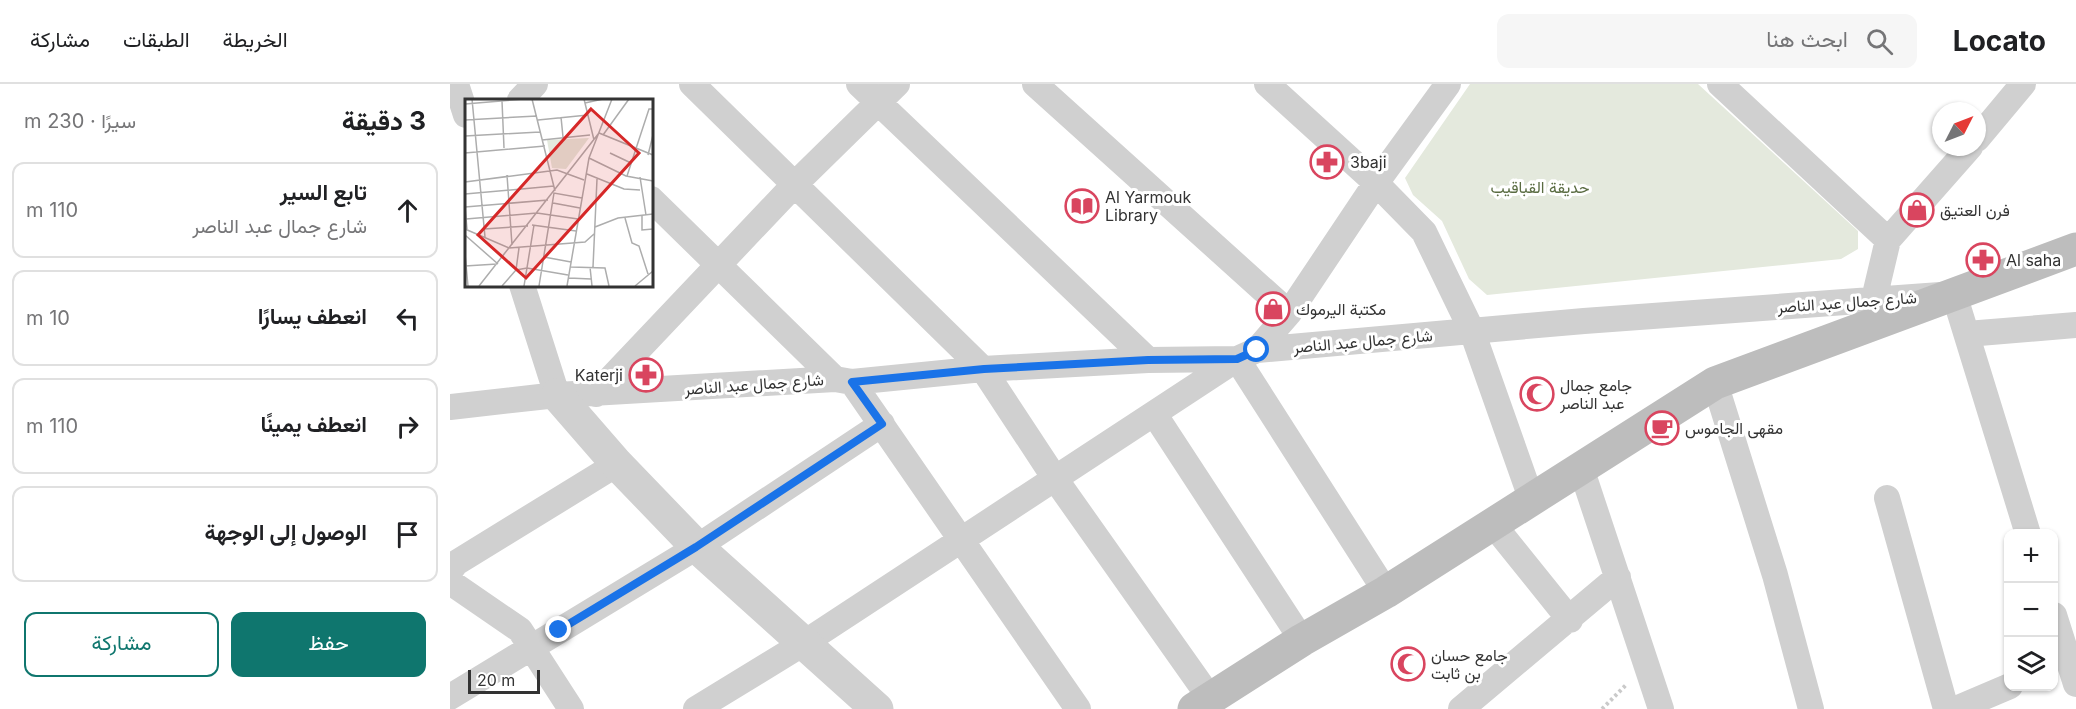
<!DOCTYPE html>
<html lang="ar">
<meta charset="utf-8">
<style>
:root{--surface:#fff;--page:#f6f6f6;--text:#202124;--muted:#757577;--line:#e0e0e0;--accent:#0f766e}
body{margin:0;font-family:Inter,Vazirmatn,sans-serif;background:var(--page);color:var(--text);direction:rtl}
.controls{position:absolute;right:18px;bottom:18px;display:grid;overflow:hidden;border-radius:12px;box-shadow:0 2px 4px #0004}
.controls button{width:54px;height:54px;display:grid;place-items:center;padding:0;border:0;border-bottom:2px solid var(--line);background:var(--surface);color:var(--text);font:30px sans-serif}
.compass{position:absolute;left:1482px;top:18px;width:54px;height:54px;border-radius:50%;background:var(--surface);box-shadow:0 2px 4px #0004;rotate:48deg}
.scale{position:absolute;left:18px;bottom:15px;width:72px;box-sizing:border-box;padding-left:6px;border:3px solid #333;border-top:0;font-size:16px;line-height:21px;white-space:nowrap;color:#333;-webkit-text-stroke:4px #fff;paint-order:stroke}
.stop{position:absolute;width:18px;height:18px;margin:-14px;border:4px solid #1a73e8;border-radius:50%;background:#fff}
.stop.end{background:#1a73e8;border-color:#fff;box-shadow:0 2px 6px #0008}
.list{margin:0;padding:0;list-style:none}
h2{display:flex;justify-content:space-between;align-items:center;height:78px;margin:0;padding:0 24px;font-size:26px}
h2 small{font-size:20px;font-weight:400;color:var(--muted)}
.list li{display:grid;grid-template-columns:39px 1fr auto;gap:18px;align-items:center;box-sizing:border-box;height:96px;margin:0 12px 12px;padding:0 12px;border:2px solid var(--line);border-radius:12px}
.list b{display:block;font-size:22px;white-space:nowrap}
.list p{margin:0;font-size:20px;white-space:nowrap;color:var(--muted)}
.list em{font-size:20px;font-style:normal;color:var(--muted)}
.actions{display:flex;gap:12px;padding:18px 24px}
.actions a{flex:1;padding:14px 0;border:2px solid var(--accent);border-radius:12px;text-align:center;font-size:21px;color:var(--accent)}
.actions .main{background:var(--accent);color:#fff}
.icon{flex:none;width:33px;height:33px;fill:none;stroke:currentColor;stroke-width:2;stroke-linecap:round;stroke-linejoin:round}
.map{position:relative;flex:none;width:1626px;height:625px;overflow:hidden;direction:ltr}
header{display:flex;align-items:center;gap:36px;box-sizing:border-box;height:84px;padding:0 30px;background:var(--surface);border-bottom:2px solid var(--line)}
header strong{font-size:28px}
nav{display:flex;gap:33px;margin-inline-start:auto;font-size:21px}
.search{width:420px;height:54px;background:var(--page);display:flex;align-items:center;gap:15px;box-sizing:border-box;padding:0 21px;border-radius:12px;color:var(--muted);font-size:22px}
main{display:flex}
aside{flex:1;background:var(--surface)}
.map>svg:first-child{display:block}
.green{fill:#e4e9dd}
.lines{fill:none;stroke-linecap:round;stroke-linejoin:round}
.path{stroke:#cacaca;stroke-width:4;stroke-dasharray:3 3;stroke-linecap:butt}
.minor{stroke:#d0d0d0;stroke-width:26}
.tertiary{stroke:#d0d0d0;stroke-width:33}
.secondary{stroke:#bdbdbd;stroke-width:33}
.route{stroke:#1a73e8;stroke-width:8}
.labels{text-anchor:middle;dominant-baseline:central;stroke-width:6;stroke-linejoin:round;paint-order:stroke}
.poi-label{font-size:16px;fill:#333;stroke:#fff;text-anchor:start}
.park-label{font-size:16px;fill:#5a6c42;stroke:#fff}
.street-label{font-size:16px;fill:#333;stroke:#fff}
.inset-road{fill:none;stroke:#adadad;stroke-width:1.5}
.view{fill:#d62828;fill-opacity:0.15;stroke:#d62828;stroke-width:3}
.inset-edge{fill:none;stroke:#333;stroke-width:3}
</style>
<header>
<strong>Locato</strong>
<div class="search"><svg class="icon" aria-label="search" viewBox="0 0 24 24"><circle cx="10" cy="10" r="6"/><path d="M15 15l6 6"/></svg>ابحث هنا</div>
<nav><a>الخريطة</a><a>الطبقات</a><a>مشاركة</a></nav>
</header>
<main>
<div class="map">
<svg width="1626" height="625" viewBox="0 0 1626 625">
<rect width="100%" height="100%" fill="#fff"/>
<path class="green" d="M1020 0H1248L1408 147V165L1391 175 1037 211 1019 195 992 137 963 111 955 94Z"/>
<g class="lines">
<path class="path" d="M1152 625 1177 600"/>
<path class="minor" d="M6 0 16 31
M242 0 533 285 606 396 760 614
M409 0 698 276
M585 0 839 229
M817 0 926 99 974 148 1022 247 1081 414
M1270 0 1438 156
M70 16 85 0
M1527 55 1573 0
M201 115 385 295
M72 201 107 311
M1424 215 1438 156 1520 63
M1517 250 1626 241
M807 266 839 229 926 99 998 0
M402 298 628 625
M1265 299 1325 491 1361 625
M146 310 345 100 447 0
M0 323 107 311 385 295 402 298 533 285 698 276 787 275 807 266 1134 237 1504 210 1578 450
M705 331 852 556
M1131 384 1211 625
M1437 414 1496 625
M1042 439 1120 536
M0 487 6 479 167 380
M0 498 70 546 121 625
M1604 531 1626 600
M0 613 247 463 432 340
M246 625 354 559 787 275 936 508
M1011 625 1168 493
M1506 625 1560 602"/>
<path class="tertiary" d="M107 311 167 380 247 463 427 625"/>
<path class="secondary" d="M744 625 852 556 936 508 1265 299 1626 165"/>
</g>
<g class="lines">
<path class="route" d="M109 546 246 463 432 340 402 298 534 285 698 276 787 275 807 266"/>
</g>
<defs>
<g id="pharmacy-ring" transform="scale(1.725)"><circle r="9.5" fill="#fff" stroke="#d9455f" stroke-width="1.5"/><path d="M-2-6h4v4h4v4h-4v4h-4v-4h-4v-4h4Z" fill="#d9455f"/></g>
<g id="library-ring" transform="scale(1.725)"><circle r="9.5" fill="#fff" stroke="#d9455f" stroke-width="1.5"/><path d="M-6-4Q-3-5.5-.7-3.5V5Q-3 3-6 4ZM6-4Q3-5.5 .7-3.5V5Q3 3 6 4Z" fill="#d9455f"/></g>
<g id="shop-ring" transform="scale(1.725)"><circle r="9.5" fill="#fff" stroke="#d9455f" stroke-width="1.5"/><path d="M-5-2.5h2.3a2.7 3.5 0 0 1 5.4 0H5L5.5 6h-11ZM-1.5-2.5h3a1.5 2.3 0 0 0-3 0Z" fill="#d9455f"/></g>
<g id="mosque-ring" transform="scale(1.725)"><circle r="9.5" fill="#fff" stroke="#d9455f" stroke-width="1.5"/><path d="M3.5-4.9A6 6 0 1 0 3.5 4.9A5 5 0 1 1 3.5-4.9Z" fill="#d9455f"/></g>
<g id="cafe-ring" transform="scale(1.725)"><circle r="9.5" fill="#fff" stroke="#d9455f" stroke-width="1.5"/><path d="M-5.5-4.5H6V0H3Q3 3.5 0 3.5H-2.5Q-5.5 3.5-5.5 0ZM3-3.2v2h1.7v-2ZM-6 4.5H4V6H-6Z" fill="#d9455f"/></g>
</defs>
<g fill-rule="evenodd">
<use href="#pharmacy-ring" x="877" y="78"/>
<use href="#library-ring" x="632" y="122"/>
<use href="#shop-ring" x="1467" y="126"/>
<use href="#pharmacy-ring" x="1533" y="176"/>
<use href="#shop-ring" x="823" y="225"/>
<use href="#pharmacy-ring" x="196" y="291"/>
<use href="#mosque-ring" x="1087" y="310"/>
<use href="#cafe-ring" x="1212" y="344"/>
<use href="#mosque-ring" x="958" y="580"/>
</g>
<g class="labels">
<g class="poi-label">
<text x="900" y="78">3baji</text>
<text x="655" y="113">Al Yarmouk<tspan x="655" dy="18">Library</tspan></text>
<text x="1490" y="126">فرن العتيق</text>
<text x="1556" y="176">Al saha</text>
<text x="846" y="225">مكتبة اليرموك</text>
<text x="173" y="291" text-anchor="end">Katerji</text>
<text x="1110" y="301">جامع جمال<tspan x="1110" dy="18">عبد الناصر</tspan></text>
<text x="1235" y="344">مقهى الجاموس</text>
<text x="981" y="571">جامع حسان<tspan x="981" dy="18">بن ثابت</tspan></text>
</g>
<g class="park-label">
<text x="1090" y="103">حديقة القباقيب</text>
</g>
<g class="street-label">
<text transform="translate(1397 218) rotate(-4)">شارع جمال عبد الناصر</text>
<text transform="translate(913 257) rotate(-5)">شارع جمال عبد الناصر</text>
<text transform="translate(304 300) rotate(-4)">شارع جمال عبد الناصر</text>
</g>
</g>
<g transform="translate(15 15)">
<rect width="188" height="188" fill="#fff"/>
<path d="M124 39 101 70 87 69 82 41Z" fill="#e4e9dd"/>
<path class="inset-road" d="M7 0 20 138M67 0 90 92M119 0 129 41M37 2 39 49M120 4 138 0M0 5 59 0M96 18 98 38M0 21 72 17M73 21 123 16M138 36 164 0M0 37 75 33M77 41 125 36M0 54 80 47M145 54 166 64M183 56 188 36M124 59 161 77 188 82M122 75 159 90 175 91M42 76 47 146M162 77 184 10H188M175 78 181 116M0 83 92 71 119 81M0 95 89 87M88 104 115 109M0 108 83 101M0 108 2 130M177 116V131L188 130M160 119 167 144 174 147 183 175M1 120 72 114 113 120M67 126 111 132M130 128 153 119 188 115M0 130 44 149 120 143 129 135M19 130 63 127M0 136 33 165M0 155 3 187M79 158 106 163M0 167 32 165M106 168 140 169 144 187M125 168 127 187M128 168 132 80M51 171 62 169 103 176M104 179 126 180M14 187 134 34 188 56M37 187 51 171 54 149M59 187 69 126M74 187 89 94 117 99M102 187 124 59 147 0M170 187 188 172"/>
<path class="view" d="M126 10 174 54 61 179 13 136Z"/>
<rect width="188" height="188" class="inset-edge"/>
</g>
</svg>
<div class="controls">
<button>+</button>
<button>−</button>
<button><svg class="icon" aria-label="layers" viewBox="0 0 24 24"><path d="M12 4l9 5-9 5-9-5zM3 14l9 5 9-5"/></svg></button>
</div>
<svg class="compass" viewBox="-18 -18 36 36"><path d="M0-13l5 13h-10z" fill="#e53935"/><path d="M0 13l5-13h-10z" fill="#757577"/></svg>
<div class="scale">20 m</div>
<div class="stop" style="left:807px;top:266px"></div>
<div class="stop end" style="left:109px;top:546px"></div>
</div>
<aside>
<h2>3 دقيقة<small>سيرًا · 230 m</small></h2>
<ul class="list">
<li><svg class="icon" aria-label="ahead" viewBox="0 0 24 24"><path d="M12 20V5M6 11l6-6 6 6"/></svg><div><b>تابع السير</b><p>شارع جمال عبد الناصر</p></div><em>110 m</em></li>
<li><svg class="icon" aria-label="left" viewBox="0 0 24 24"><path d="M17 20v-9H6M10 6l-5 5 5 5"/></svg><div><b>انعطف يسارًا</b></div><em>10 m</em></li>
<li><svg class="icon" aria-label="right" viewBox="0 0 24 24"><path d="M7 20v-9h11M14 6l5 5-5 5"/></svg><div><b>انعطف يمينًا</b></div><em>110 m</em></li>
<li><svg class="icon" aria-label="arrive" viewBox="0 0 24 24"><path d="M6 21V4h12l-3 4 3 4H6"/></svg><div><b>الوصول إلى الوجهة</b></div></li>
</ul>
<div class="actions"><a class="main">حفظ</a><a>مشاركة</a></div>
</aside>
</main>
